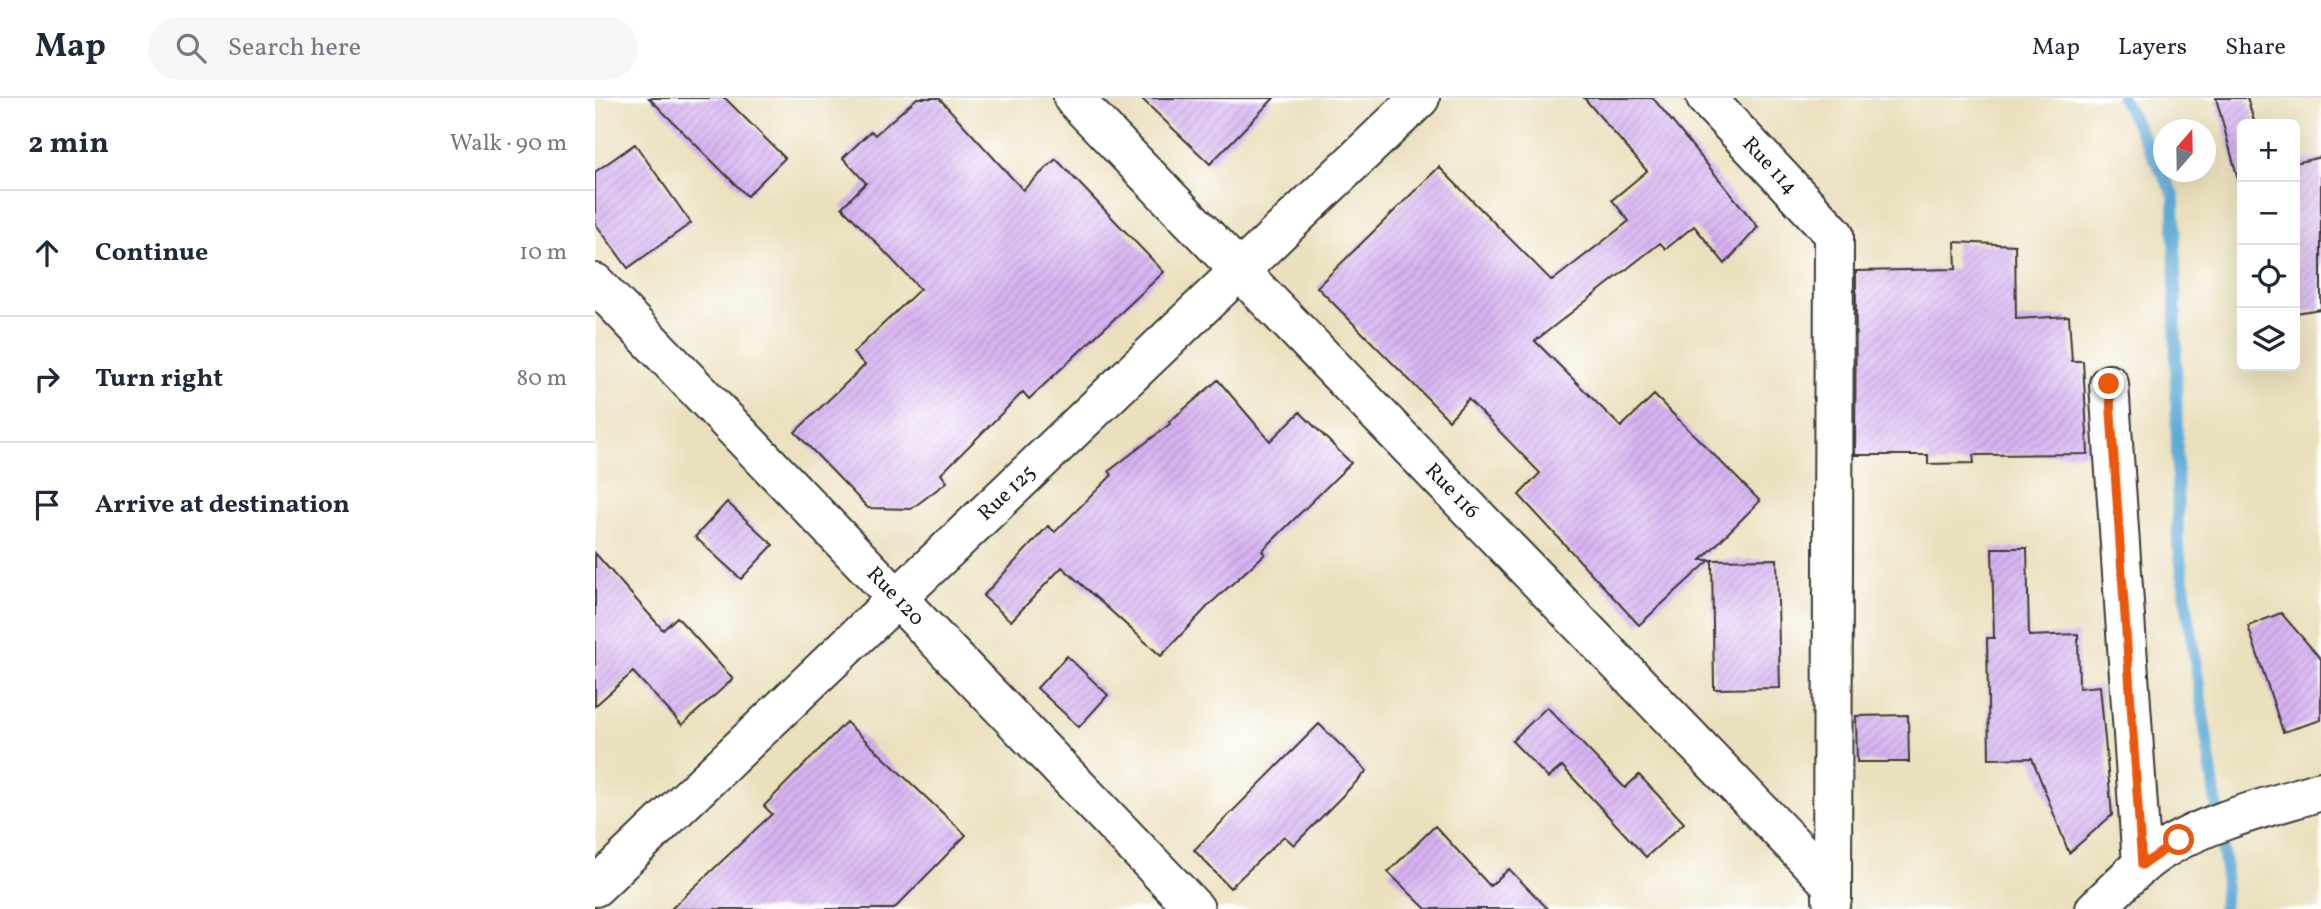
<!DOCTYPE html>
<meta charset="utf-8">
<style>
:root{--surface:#fff;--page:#f6f6f7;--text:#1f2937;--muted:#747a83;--line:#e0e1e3}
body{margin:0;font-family:Vollkorn,serif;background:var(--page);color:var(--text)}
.controls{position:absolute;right:21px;top:21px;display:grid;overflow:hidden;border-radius:10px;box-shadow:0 7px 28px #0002}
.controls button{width:63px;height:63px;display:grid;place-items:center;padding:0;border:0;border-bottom:2px solid var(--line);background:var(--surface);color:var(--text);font:35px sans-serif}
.compass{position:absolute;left:1558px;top:21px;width:63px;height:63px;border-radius:50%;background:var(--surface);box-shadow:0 7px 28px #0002;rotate:20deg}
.stop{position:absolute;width:21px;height:21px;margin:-16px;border:5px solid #ea580c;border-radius:50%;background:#fff}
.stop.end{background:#ea580c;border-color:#fff;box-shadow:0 2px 7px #0008}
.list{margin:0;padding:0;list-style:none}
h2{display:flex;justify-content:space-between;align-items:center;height:91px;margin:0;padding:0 28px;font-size:30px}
h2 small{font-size:23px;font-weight:400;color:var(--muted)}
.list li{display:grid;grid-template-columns:46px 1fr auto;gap:21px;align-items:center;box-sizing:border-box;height:126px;padding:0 28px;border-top:2px solid var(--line)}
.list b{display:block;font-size:26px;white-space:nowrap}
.list em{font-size:23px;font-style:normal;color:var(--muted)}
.icon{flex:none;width:38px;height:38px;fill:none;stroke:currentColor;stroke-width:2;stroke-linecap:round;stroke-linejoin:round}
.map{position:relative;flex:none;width:1726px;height:811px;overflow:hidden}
header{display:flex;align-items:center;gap:42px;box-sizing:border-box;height:98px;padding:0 35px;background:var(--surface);border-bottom:2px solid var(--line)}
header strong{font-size:33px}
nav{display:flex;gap:38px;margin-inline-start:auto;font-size:24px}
.search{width:490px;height:63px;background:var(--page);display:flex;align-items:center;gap:18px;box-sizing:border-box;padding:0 24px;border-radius:38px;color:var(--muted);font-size:26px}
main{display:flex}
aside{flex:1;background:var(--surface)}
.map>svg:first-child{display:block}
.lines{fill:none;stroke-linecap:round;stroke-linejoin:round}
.stream{stroke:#5eabd7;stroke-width:12}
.building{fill:url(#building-hatch)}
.street-casing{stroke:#3b3934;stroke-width:42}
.street{stroke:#fff;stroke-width:38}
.route{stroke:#ea580c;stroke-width:9}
.labels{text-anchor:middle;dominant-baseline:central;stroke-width:7;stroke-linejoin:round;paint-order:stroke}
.street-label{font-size:21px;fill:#1c1c1c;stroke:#fff}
</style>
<header>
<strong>Map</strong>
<div class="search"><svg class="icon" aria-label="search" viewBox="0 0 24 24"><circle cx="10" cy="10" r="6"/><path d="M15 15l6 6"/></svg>Search here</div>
<nav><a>Map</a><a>Layers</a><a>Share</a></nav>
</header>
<main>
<aside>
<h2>2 min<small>Walk · 90 m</small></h2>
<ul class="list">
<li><svg class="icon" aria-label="ahead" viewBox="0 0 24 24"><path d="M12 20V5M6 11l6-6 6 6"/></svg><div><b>Continue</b></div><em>10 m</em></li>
<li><svg class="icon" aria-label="right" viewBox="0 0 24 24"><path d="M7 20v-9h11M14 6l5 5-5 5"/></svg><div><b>Turn right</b></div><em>80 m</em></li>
<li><svg class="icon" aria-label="arrive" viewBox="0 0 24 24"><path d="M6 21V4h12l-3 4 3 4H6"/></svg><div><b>Arrive at destination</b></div></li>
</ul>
</aside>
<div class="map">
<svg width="1726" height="811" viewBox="0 0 1726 811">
<defs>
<pattern id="building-hatch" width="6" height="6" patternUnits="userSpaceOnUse" patternTransform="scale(1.75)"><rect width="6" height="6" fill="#d6b2f1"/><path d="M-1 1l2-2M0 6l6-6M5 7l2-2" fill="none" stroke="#b798ce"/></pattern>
</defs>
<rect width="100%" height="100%" fill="#fff"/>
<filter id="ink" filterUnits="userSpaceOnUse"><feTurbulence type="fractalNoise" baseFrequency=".0143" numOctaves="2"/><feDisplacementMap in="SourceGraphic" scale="14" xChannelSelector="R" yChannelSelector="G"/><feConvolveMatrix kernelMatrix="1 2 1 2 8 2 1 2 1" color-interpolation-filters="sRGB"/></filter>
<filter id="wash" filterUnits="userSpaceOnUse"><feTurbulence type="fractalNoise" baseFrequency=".00686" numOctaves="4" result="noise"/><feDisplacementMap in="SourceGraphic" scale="28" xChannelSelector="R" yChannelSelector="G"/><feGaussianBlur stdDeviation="1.57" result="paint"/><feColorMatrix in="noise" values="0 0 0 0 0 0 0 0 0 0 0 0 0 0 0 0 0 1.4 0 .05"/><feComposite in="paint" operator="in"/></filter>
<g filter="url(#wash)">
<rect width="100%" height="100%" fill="#ebe0bd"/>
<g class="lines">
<path class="stream" d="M1527 0 1579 97 1583 446 1631 772 1628 811"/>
</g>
<g id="blocks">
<path class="building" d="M54 0H130L190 60 152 98Z
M322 0H344L428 92 461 61 569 174 434 301 428 294 346 376 352 384 316 411 273 410 200 334 270 267 258 255 325 191 247 109 271 85 248 60 276 33 280 37Z
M546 0H679L615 66Z
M989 0H1058L1163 129 1130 166 1099 128 1071 151 1065 145 940 243 1026 329 1059 297 1165 403 1106 462H1115L1044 527 924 397 945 375 873 301 854 322 722 189 844 69 957 183 1034 123 1017 102 1052 73Z
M1621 0H1652L1660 26H1647V96Z
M40 46 96 125 33 170 0 125V74Z
M1726 59V211L1700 215V65Z
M1360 144 1420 147 1421 221 1474 218 1477 263H1488L1493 356 1378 357 1379 365 1333 366V357H1260L1261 173 1361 171Z
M623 282 675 343 705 314 756 365 667 453 670 456 615 506 566 558 467 469 416 523 388 498 453 428 460 434 517 377 514 373 575 326 574 324Z
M132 404 178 447 146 481 100 439Z
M1397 450H1432L1434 538 1483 536 1484 590 1505 588 1517 717 1474 755 1437 660 1394 661 1392 540H1399Z
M0 455 68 532 82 519 138 581 87 627 38 574 0 608Z
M1182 461 1185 590 1119 591 1117 462Z
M1686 515 1726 561V622L1688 634 1653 528Z
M472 558 513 597 484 629 442 590Z
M952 609 1030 690 1044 677 1089 725 1051 759 967 668 953 680 917 643Z
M1313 617 1314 664H1262L1261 618Z
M251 624 371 737 299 811H76L177 716 169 708Z
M724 626 772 673 699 747 689 738 635 790 599 752Z
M840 728 895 788 914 771 953 811H831L793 774Z"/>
</g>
</g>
<g filter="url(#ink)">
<use href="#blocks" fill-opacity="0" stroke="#3b3934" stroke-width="2"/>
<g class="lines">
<g class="street-casing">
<g id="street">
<path id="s1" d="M478 0 1237 787"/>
<path id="s2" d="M1111 0 1239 136 1237 801"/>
<path id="s3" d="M0 185 600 811"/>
<path d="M1514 286 1547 767"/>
<path id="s4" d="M0 789 825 0"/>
<path d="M1500 811C1522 791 1543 766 1569 751 1616 722 1674 709 1726 693"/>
</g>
</g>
<use href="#street" class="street"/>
</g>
</g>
<g class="lines" filter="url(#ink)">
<path class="route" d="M1514 286 1547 767 1584 742"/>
</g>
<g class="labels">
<g class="street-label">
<text stroke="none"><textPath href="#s2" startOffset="93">Rue 114</textPath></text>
<text stroke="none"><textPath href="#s1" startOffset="546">Rue 116</textPath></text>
<text stroke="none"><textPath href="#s4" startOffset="570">Rue 125</textPath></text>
<text stroke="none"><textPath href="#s3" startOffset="434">Rue 120</textPath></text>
</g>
</g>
</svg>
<div class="controls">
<button>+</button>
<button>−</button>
<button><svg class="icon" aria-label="locate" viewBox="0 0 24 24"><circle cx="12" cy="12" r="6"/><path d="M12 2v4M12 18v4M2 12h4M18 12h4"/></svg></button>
<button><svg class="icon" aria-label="layers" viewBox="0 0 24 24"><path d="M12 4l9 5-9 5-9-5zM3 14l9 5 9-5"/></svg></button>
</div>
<svg class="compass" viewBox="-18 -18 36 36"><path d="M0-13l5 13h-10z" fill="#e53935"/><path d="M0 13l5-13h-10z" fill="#747a83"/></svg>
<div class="stop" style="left:1584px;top:742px"></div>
<div class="stop end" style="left:1514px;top:286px"></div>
</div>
</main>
